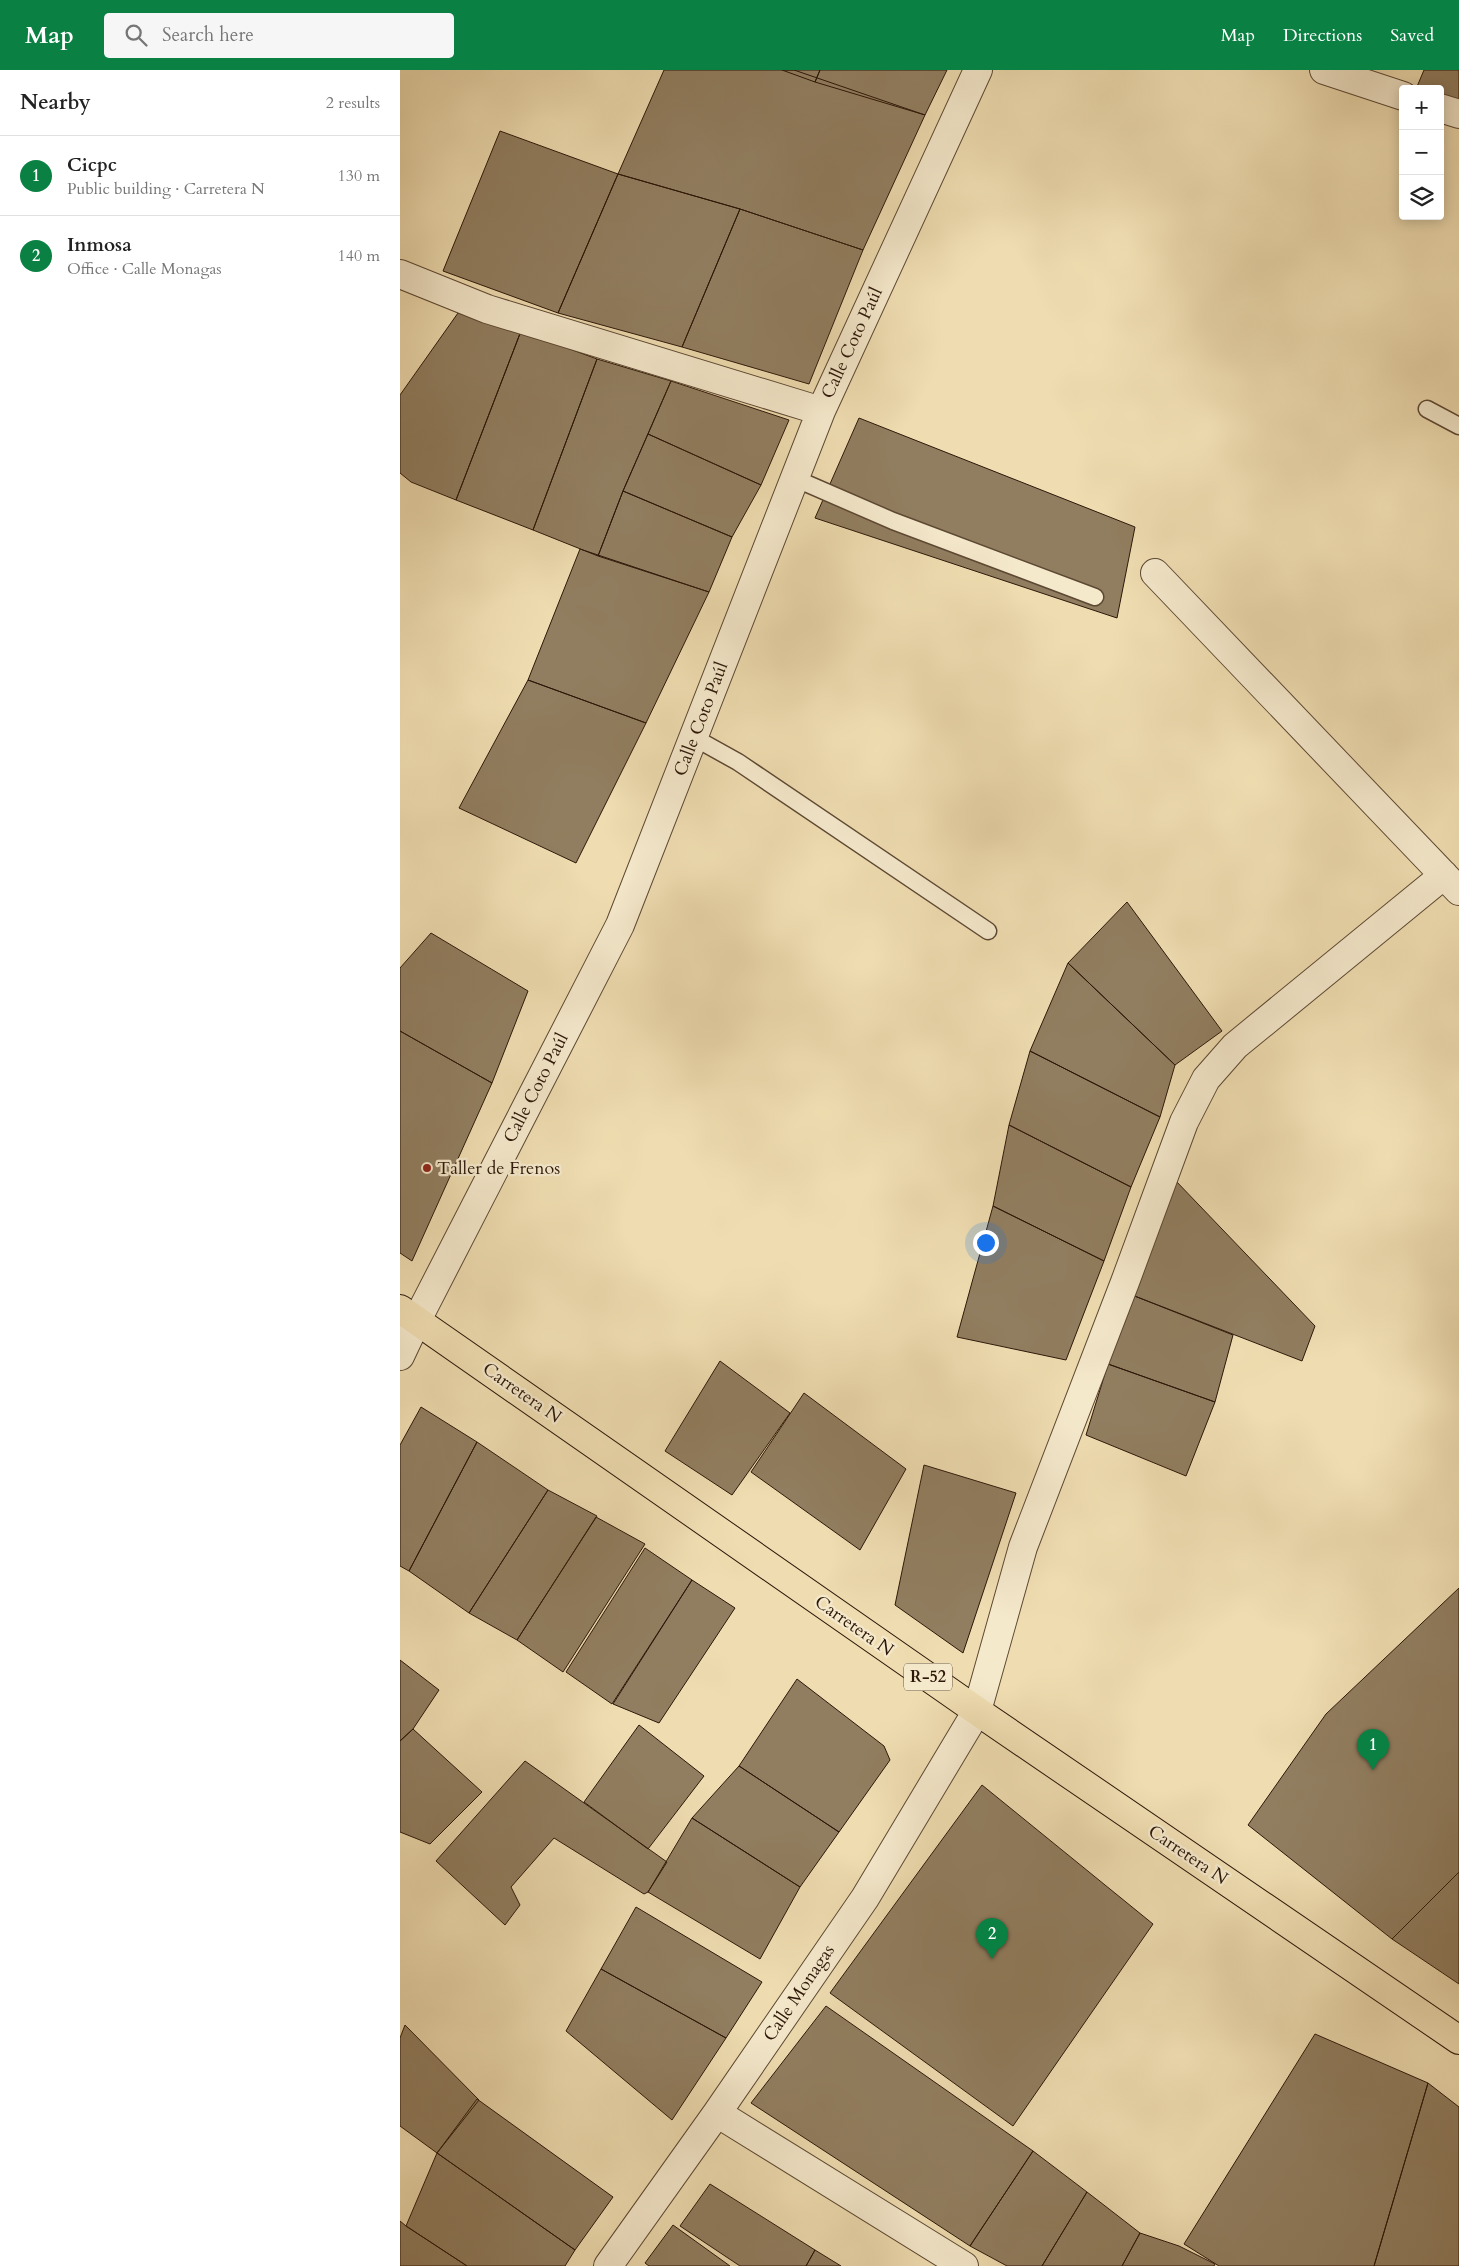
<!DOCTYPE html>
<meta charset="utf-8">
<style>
:root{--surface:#fff;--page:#f6f6f6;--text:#222;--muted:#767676;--line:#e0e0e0;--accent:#0b8043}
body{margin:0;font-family:Cardo,serif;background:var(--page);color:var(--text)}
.controls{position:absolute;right:15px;top:15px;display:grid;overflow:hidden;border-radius:5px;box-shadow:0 2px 12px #0003}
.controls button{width:45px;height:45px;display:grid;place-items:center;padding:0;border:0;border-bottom:1px solid var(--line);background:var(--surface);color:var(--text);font:25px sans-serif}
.you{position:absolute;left:585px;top:1172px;width:18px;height:18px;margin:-12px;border:4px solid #fff;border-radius:50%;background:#1a73e8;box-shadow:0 0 0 8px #1a73e833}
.badge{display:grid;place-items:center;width:32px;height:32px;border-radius:50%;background:var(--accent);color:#fff;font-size:16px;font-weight:700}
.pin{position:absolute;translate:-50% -41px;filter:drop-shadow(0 1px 2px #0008)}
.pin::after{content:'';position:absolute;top:26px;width:18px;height:15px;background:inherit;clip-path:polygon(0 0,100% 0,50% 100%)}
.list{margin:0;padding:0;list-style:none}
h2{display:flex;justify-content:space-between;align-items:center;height:65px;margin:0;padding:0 20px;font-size:21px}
h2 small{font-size:16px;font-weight:400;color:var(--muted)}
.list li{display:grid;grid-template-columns:32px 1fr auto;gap:15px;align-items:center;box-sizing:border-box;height:80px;padding:0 20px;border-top:1px solid var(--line)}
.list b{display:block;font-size:19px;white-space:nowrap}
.list p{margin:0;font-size:16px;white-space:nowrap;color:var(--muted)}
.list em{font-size:16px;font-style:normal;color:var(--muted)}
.icon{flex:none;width:28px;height:28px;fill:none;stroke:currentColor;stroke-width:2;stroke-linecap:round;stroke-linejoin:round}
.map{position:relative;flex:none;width:1059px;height:2196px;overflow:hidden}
header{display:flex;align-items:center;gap:30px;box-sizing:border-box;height:70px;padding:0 25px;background:var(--accent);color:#fff}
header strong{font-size:24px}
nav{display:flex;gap:28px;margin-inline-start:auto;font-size:18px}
.search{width:350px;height:45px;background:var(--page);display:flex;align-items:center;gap:12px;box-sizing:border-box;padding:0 18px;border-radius:5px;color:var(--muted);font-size:19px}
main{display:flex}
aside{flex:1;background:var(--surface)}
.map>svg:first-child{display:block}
.building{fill:#917e60;stroke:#2c1709}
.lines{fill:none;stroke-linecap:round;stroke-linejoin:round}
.lane-casing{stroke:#5d4833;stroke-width:19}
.street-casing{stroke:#5d4833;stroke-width:30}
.primary-casing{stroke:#2c1709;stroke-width:30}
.lane{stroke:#f5e9cc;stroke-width:16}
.street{stroke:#f5e9cc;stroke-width:28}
.primary{stroke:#efddb1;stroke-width:28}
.poi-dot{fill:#8f2418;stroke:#f5e9cc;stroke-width:2}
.labels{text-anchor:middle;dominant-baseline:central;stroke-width:4.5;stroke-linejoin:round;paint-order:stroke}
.shield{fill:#f5e9cc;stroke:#685644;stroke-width:1}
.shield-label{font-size:16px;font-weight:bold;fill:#2c1709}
.street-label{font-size:18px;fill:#2c1709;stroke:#f5e9cc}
.poi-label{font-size:18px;fill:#2c1709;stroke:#f5e9cc;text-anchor:start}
</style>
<header>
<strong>Map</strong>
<div class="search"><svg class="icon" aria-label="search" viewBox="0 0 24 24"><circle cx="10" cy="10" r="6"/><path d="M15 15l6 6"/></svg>Search here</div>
<nav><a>Map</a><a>Directions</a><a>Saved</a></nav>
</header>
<main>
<aside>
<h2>Nearby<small>2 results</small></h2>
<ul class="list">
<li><span class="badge">1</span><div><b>Cicpc</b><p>Public building · Carretera N</p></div><em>130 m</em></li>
<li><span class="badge">2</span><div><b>Inmosa</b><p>Office · Calle Monagas</p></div><em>140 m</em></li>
</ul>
</aside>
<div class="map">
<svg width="1059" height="2196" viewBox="0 0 1059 2196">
<rect width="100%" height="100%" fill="#efddb1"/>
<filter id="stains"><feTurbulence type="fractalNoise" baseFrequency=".004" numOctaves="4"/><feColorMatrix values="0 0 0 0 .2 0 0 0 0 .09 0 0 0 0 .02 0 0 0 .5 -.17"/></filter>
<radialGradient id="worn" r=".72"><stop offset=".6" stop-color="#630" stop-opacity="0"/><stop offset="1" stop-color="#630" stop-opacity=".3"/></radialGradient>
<path class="building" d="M264 0H394L525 45 463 180 340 139 218 104Z
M382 0H420L415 12Z
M420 0H547L525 45 415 12Z
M1024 0H1059V36L1040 30V19H1016Z
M100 61 218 104 158 243 43 201Z
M218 104 340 139 282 277 158 243Z
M340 139 463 180 409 314 282 277Z
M58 243 121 261 56 430 11 412 0 403V325Z
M121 261 197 289 133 460 56 430Z
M197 289 271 311 223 421 198 486 133 460Z
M271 311 389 350 361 415 248 364Z
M459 348 735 457 717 548 415 448Z
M248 364 361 415 332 467 223 421Z
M223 421 332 467 309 522 198 486Z
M180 479 309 522 246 653 128 610Z
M128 610 246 653 176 793 59 738Z
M727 832 822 961 775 995 668 893Z
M31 863 128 921 92 1013 0 961V898Z
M668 893 775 995 760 1047 630 981Z
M0 961 92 1013 12 1191 0 1183Z
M630 981 760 1047 731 1117 609 1055Z
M609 1055 731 1117 704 1191 593 1136Z
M775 1110 915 1256 902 1291 732 1225Z
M593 1136 704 1191 666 1290 557 1267Z
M732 1225 833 1265 815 1332 708 1294Z
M320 1291 390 1343 332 1425 265 1381Z
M708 1294 815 1332 786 1406 686 1365Z
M404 1323 506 1399 460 1480 351 1402Z
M21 1337 77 1372 9 1501 0 1496V1375Z
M77 1372 148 1420 69 1543 9 1501Z
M524 1395 616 1423 563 1583 495 1535Z
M148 1420 197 1446 117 1570 69 1543Z
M196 1447 245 1474 163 1602 117 1570Z
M245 1478 292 1510 212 1634 166 1602Z
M292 1510 335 1538 259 1653 213 1634Z
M1059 1518V1802L992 1869 848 1755 926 1644Z
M0 1590 39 1620 13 1659 0 1671Z
M397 1609 484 1676 490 1690 439 1762 339 1696Z
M239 1655 304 1706 248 1779 184 1732Z
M13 1659 82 1722 30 1774 0 1762V1671Z
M125 1691 267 1792 248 1822 244 1824 154 1768 111 1817 120 1835 105 1855 36 1791Z
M339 1696 439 1762 400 1817 292 1748Z
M582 1715 753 1854 613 2056 430 1923Z
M292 1748 400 1817 360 1889 248 1822Z
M1059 1802V1914L992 1869Z
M236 1837 362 1912 326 1968 201 1899Z
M201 1899 326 1968 272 2050 166 1961Z
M426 1936 633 2081 570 2176 351 2033Z
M5 1955 79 2030 37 2083 0 2056V1968Z
M915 1964 1028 2013 974 2196H819L784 2174Z
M1028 2013 1059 2037V2196H974Z
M77 2029 213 2127 175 2180 37 2083Z
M633 2081 687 2122 642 2196H607L570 2176Z
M37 2083 175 2180 165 2196H67L6 2156Z
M310 2114 415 2180 406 2196H340L280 2156Z
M687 2122 740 2163 722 2196H642Z
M0 2151 6 2156 67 2196H0Z
M273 2155 330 2196H249L245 2193Z
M740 2163 779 2176 815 2194 814 2196H722Z
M415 2180 441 2196H406Z"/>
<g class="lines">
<g class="lane-casing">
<path id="lane" d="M1027 339 1059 356
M394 408 493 451 695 527
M293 667 338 692 588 861"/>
</g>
<g class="street-casing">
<path id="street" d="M924 0 1003 26
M1040 38 1059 44
M0 204 87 239 421 341
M755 503 1059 821
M0 1286 17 1250 220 855 421 341 578 0
M317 2043 564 2196
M208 2196 317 2043 465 1828 577 1641 623 1477 725 1212 784 1052 806 1009 835 976 1044 805"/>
</g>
<g class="primary-casing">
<path id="primary" d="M0 1239 577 1641 1059 1970"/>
</g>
<use href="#lane" class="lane"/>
<use href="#street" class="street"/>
<use href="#primary" class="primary"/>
</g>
<circle class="poi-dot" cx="27" cy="1098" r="5"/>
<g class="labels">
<rect class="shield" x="504" y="1593.5" width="48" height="27" rx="4"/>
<g class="shield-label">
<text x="528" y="1607">R-52</text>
</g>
<g class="street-label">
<text transform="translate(452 273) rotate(-65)">Calle Coto Paúl</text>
<text transform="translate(301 649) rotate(-69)">Calle Coto Paúl</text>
<text transform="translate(136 1018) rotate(-63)">Calle Coto Paúl</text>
<text transform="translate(122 1323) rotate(35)">Carretera N</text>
<text transform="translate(454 1556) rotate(35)">Carretera N</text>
<text transform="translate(788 1785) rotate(34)">Carretera N</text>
<text transform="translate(399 1923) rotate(-56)">Calle Monagas</text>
</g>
<g class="poi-label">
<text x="37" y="1098">Taller de Frenos</text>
</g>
</g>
<rect width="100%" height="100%" filter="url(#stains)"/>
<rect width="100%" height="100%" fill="url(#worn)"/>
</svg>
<div class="controls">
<button>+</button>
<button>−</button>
<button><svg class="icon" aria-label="layers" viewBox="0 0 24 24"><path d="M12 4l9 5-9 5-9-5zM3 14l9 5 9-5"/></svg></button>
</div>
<div class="you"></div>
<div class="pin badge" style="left:973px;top:1700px">1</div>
<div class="pin badge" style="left:592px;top:1889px">2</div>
</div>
</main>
